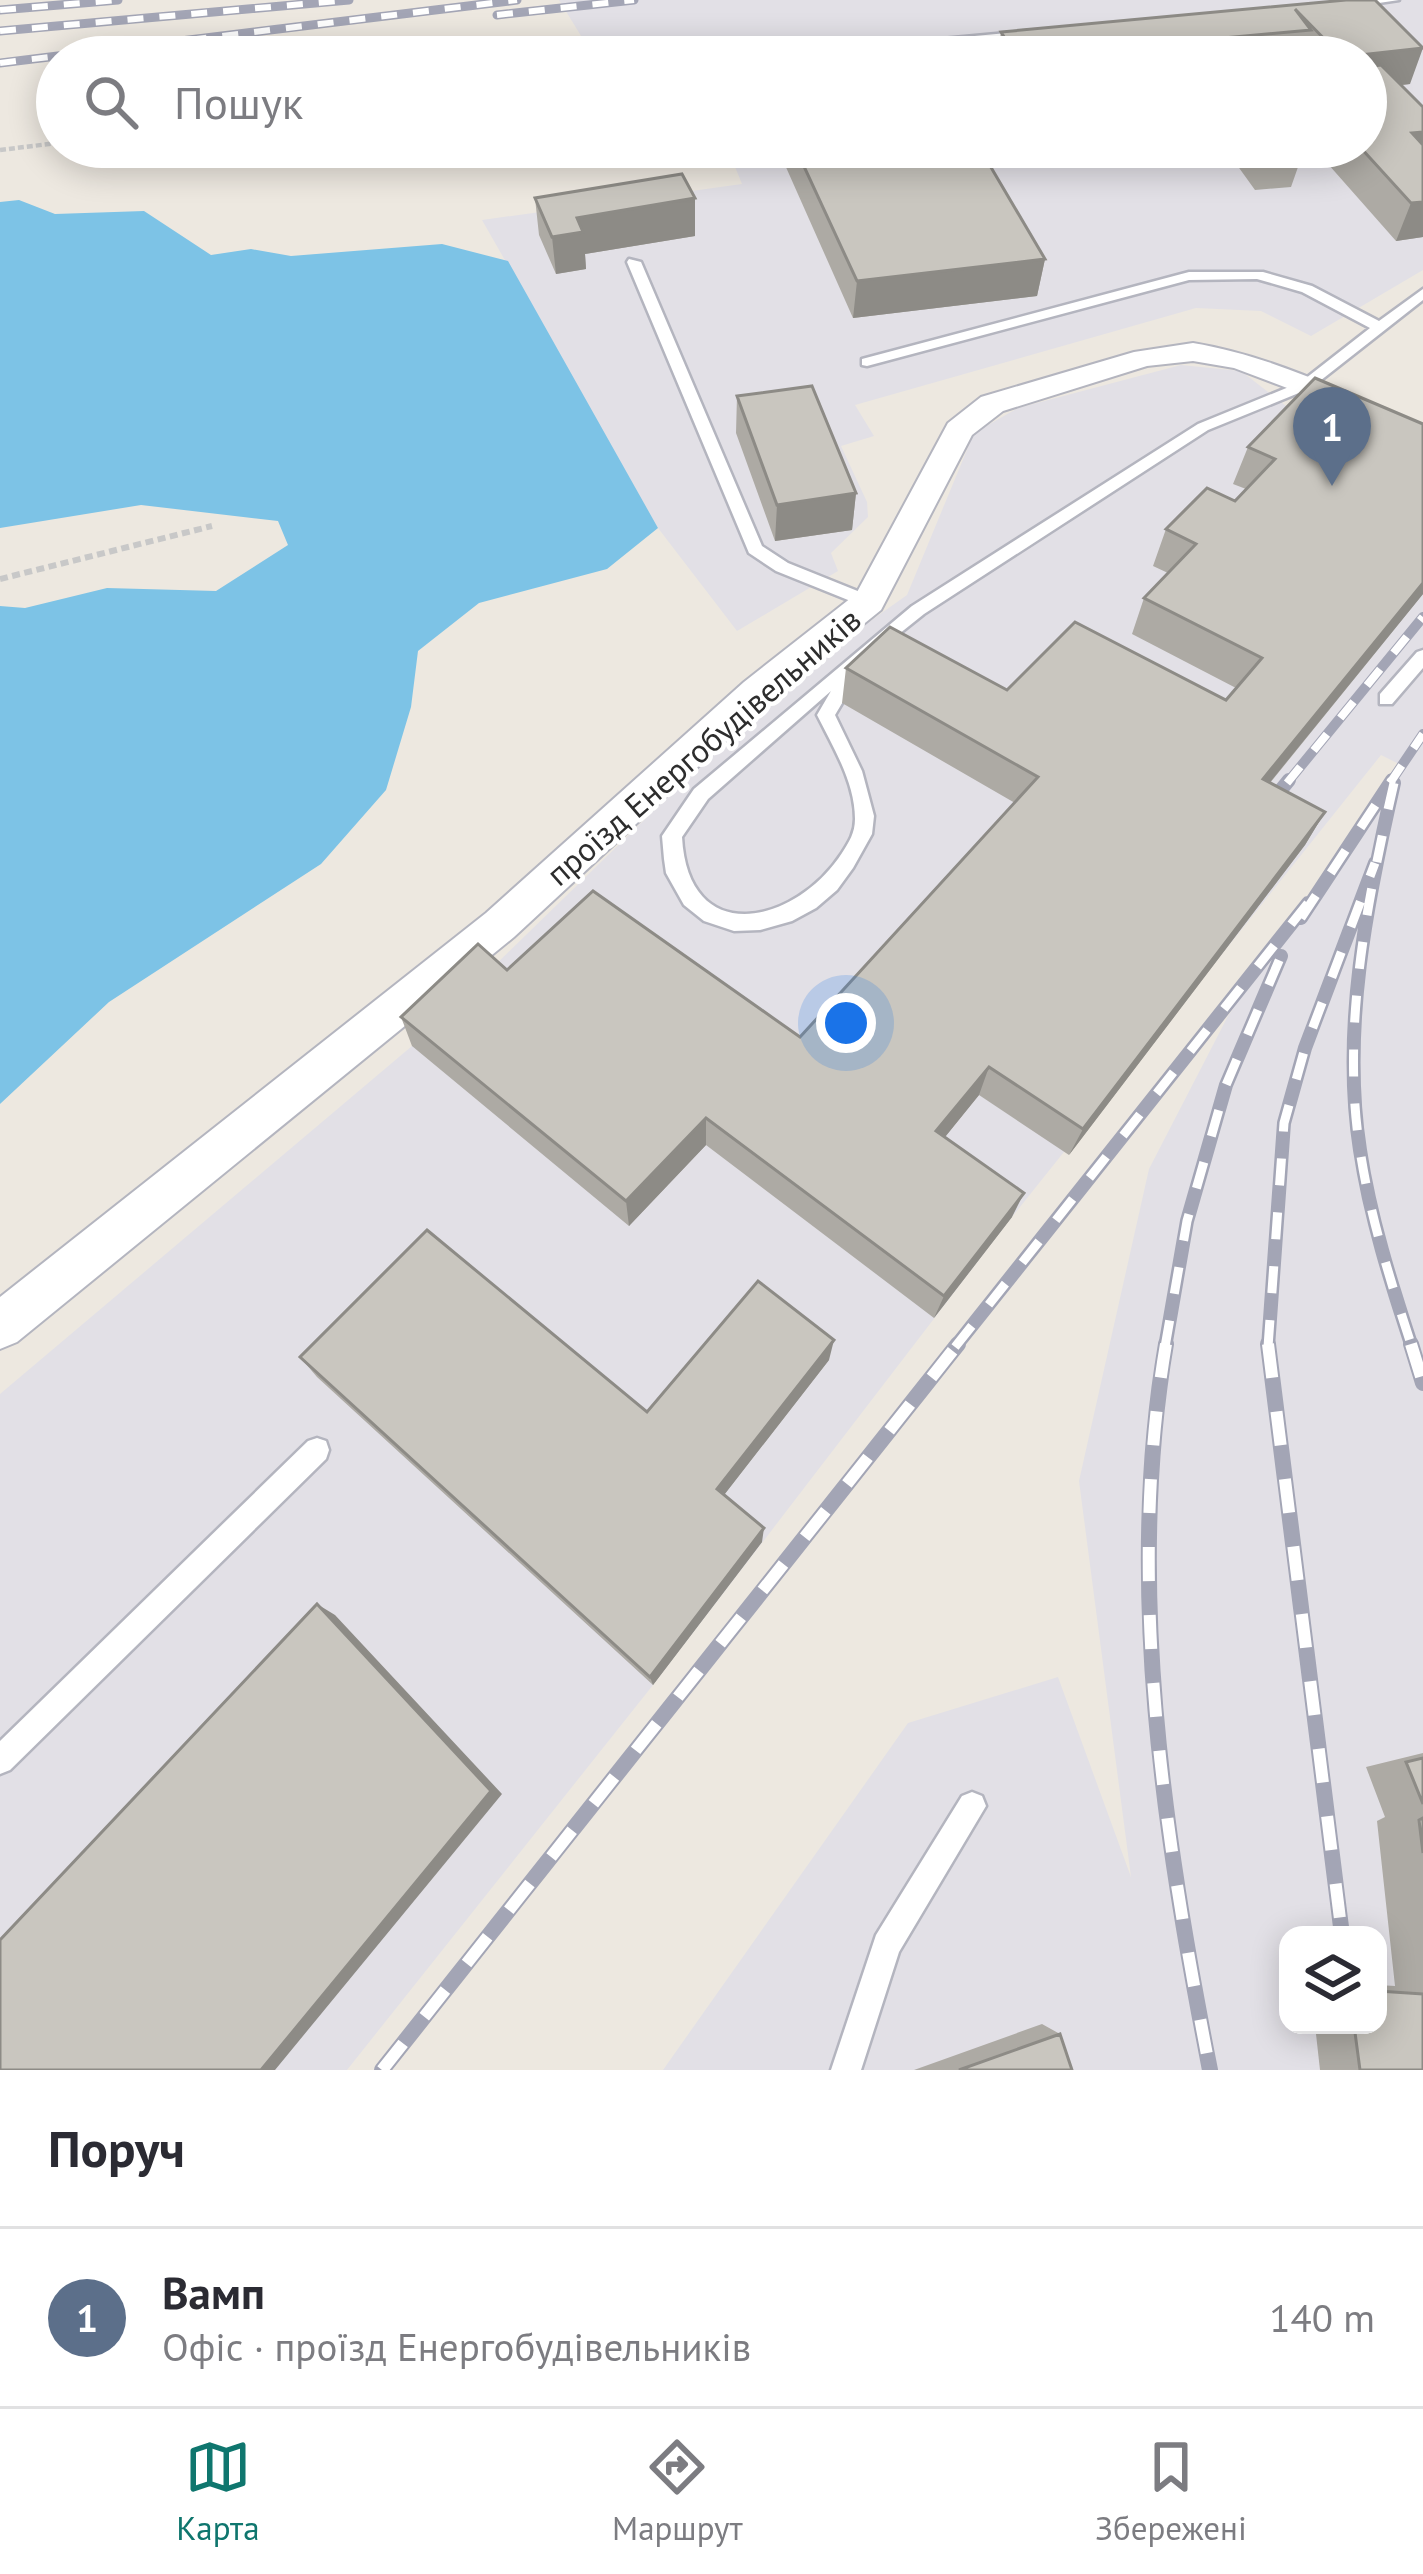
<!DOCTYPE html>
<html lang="uk">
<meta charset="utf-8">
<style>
:root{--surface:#fff;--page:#f2f2f3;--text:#2b2b33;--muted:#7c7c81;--line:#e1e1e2;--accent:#0f766e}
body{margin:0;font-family:"PT Sans",sans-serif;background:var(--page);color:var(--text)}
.controls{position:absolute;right:36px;bottom:36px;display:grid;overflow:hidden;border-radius:24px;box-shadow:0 6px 30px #0003}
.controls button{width:108px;height:108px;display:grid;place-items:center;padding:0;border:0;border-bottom:3px solid var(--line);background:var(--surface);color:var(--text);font:60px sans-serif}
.you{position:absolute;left:846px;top:1023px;width:42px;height:42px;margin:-30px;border:9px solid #fff;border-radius:50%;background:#1a73e8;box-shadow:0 0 0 18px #1a73e833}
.badge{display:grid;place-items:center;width:78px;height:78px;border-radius:50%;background:var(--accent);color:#fff;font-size:39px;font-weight:700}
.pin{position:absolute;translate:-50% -99px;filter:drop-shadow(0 3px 6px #0008)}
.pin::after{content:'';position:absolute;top:63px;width:42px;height:36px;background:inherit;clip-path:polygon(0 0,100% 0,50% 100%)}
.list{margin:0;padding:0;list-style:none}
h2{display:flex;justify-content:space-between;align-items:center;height:156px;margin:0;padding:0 48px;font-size:51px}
h2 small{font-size:39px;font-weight:400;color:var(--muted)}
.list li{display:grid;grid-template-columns:78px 1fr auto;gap:36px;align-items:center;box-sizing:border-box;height:180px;padding:0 48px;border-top:3px solid var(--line)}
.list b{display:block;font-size:45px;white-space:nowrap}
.list p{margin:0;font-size:39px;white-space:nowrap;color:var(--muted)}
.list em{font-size:39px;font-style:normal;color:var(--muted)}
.icon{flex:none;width:66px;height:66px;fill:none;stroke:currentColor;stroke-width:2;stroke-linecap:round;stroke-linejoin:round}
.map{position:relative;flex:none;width:1423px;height:2070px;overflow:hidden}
.search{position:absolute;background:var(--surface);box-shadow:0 6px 30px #0003;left:36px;right:36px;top:36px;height:132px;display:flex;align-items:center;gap:30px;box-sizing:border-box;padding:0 42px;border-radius:66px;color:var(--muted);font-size:45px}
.sheet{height:336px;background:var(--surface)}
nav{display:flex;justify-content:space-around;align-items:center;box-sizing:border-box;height:168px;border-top:3px solid var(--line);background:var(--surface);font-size:33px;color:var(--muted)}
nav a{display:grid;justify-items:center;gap:6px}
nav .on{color:var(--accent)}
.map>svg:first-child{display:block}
.industrial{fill:#e2e0e6;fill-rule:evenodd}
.water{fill:#7dc3e6}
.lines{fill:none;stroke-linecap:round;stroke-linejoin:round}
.service-casing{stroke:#b4b5bf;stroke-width:5}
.minor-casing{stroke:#b4b5bf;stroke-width:4}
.path-far1{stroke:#c8c8c8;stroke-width:4.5;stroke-dasharray:6 3;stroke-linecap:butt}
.path{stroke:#c8c8c8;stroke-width:6;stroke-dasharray:8 4.5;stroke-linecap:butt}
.service{fill:#fff;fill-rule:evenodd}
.minor{fill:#fff;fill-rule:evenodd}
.rail-far3-casing{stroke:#a3a5b5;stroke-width:9}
.rail-far2-casing{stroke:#a3a5b5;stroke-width:10}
.rail-far1-casing{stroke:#a3a5b5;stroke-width:14}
.rail-casing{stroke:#a3a5b5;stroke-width:16}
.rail-far3{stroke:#fff;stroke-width:6;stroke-dasharray:16;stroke-linecap:butt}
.rail-far2{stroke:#fff;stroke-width:8;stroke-dasharray:21;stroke-linecap:butt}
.rail-far1{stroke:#fff;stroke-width:9;stroke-dasharray:27;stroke-linecap:butt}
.rail{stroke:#fff;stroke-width:12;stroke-dasharray:34;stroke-linecap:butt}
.wall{fill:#adaaa4}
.shaded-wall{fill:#8d8b86}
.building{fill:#c9c6bf;stroke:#8d8b86;stroke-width:3}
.labels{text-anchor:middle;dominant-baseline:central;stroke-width:9;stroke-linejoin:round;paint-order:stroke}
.street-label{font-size:33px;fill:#2d2d2d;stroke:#fff}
</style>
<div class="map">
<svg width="1423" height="2070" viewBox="0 0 1423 2070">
<rect width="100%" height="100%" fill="#ede8e0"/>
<path class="industrial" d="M559 0H1423V270L1311 336 1261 311 1196 308 855 405 874 436 841 446 867 502 868 517 831 553 838 571 737 631 658 528 482 220 742 184 727 147H1366V57H594Z
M1181 365 1241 371 1299 416 1423 469V2070H663L908 1723 1058 1677 1131 1877 1079 1481 1149 1169 1228 1016 1399 764 1381 755 1012 1217 653 1685 347 2070H0V1394L412 1046 790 678 907 595 974 433 1018 408ZM1288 1935H1378V2025H1288Z"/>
<path class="water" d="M19 200 55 214 144 211 211 255 251 249 291 256 442 244 508 261 658 528 607 569 479 603 418 651 411 707 386 790 321 864 109 1002 0 1104V606L25 608 107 588 216 591 288 545 278 521 141 505 0 528V202Z"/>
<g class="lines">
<g class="service-casing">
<path id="service" d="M1399 0 1352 7 1346 4 1358 0Z
M1028 31 1034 34 1032 36 827 57H784L790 53Z
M629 259 641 262 762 546 788 563 875 598V606H863L776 571 749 553 627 262Z
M1189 272H1263L1312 286 1379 321 1423 289V300L1311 388 1208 430 924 614 869 658 835 715 862 771 874 816 872 834 853 868 837 890 816 908 792 921 760 930 734 931 704 921 684 905 666 873 664 859 662 836 694 789 912 606 1198 424 1301 382 1370 328 1302 292 1257 279 1189 280 867 366 862 365V359ZM831 691 817 715C833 747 855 782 855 819 855 833 849 842 842 853 795 925 688 949 682 837L708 799Z
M1423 650V668L1392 704H1380V694L1417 652Z
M317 1438 326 1441 329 1450 326 1459 10 1770 0 1774V1741L308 1441Z
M972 1792 982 1796 986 1806 899 1952 861 2070H831L876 1935 962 1796Z"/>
</g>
<g class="minor-casing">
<path id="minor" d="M1193 343C1276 357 1347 393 1423 429V451L1295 391 1234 368 1193 361 1147 366 1003 411 972 435 881 610 770 700 514 937 17 1342 0 1349V1297L486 913 744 682 856 594 948 423 981 397 1134 352Z"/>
</g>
<path class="path-far1" d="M273 57 347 51 379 57
M0 150 57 143"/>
<path class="path" d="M0 579 212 526"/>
<use href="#service" class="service"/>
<use href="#minor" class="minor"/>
<g class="rail-far3-casing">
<path id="rail-far3" d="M0 10 118 0
M497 15 634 0
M0 31 349 0
M0 63 517 0"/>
</g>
<g class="rail-far2-casing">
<path id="rail-far2" d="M1287 783 1423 617
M1390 783 1423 734"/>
</g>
<g class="rail-far1-casing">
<path id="rail-far1" d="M1394 783C1367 901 1341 1029 1360 1150 1370 1217 1391 1283 1412 1347
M1263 812 1289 780
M1301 918 1392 780
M955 1347 1308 903
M1165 1347 1187 1221 1226 1085 1281 956
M1268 1347 1284 1123 1305 1048 1375 863"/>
</g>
<g class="rail-casing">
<path id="rail" d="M1166 1344C1125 1583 1164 1835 1210 2070
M1268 1344 1342 1935
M1411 1344 1423 1383
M382 2070 958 1344"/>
</g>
<use href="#rail-far3" class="rail-far3"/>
<use href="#rail-far2" class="rail-far2"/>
<use href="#rail-far1" class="rail-far1"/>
<use href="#rail" class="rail"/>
</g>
<path class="wall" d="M1293 6 1410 84 1401 85 1423 237 1396 241 1313 147H1366V57H997L1001 32Z
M777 147H979L1045 259 1037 296 853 318Z
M1224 147H1302L1304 150 1291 187 1255 190Z
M535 198 695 236 585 254 586 269 556 274 539 235Z
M1315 378 1423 594 1270 783 1325 812 1305 845 1069 1155 979 1095 945 1137 1012 1217 934 1318 706 1145 629 1226 412 1046 401 1017 507 970 800 1037 1015 803 842 703 846 668 1007 690 1226 700 1236 688 1132 634 1144 598 1168 573 1153 566 1166 529 1235 501 1246 489 1233 484 1248 447Z
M737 396 856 493 852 530 775 541 736 433Z
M300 1357 647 1412 829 1360 724 1495 762 1542 653 1685 317 1377Z
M1423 1753V2070H1320L1315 2025H1378V1985L1395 1986 1377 1821 1385 1817 1366 1767Z
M1042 2024 1060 2034 1072 2070H914Z"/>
<path class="shaded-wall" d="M1423 48 1410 84 1366 89V57H1343Z
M1423 132V167L1412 133Z
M695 198V236L585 254 586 269 556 274 552 237 577 218Z
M1423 202V237L1396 241 1411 203Z
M1045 259 1037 296 853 318 857 281Z
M856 493 852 530 775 541 777 505Z
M1423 583V594L1245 813 1263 779Z
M1325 812 1305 845 1069 1155 1083 1129Z
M989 1067 979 1095 928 1158 936 1131Z
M706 1118V1145L629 1226 626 1201Z
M1024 1193 1012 1217 934 1318 944 1296Z
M834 1340 829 1360 717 1504V1489Z
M764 1528 762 1542 653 1685 650 1677Z
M317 1604 335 1615 502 1794 275 2070H261Z"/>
<path class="building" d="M1346 0H1375L1423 48 1342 57 1295 9 1311 30 1017 57 1001 32Z
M1381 65 1423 107V132L1412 133 1423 145V202L1411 203 1360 147H1366V67Z
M795 147H979L1045 259 857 281Z
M1262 147H1302L1304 150 1267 153Z
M682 174 695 198 577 218 583 232 552 237 535 198Z
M1315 378 1423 424V583L1263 779 1325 812 1083 1129 989 1067 936 1131 1024 1193 944 1296 706 1118 626 1201 401 1017 478 944 507 970 593 891 800 1037 1038 777 846 668 890 627 1007 690 1075 622 1226 700 1262 658 1144 598 1196 544 1166 529 1207 488 1235 501 1275 459 1248 447Z
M812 386 856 493 777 505 737 396Z
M427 1230 647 1412 758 1281 834 1340 717 1489 764 1528 650 1677 300 1357Z
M317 1604 491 1791 261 2070H0V1940Z
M1423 1758V1804L1406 1762Z
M1423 1818V1853L1419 1820Z
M1378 1991 1423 1994V2070H1360L1354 2025H1378Z
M1060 2034 1072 2070H959Z"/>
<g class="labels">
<g class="street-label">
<text transform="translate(703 746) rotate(-41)">проїзд Енергобудівельників</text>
</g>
</g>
</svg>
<div class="controls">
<button><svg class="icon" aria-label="layers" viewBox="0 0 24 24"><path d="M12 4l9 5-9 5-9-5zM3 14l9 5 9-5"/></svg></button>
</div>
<div class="you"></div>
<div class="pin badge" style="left:1332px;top:486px;background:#5c6f8a">1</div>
<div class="search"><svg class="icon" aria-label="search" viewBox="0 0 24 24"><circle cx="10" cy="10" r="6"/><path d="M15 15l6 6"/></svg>Пошук</div>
</div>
<section class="sheet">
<h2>Поруч<small></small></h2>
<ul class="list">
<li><span class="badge" style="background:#5c6f8a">1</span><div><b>Вамп</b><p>Офіс · проїзд Енергобудівельників</p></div><em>140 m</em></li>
</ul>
</section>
<nav>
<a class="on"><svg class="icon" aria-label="map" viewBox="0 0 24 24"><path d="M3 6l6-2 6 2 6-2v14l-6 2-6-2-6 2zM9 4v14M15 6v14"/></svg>Карта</a>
<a><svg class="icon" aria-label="directions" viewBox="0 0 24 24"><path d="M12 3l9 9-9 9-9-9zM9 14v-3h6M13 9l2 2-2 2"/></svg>Маршрут</a>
<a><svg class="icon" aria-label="saved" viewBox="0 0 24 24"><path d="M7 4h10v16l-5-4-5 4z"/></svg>Збережені</a>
</nav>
